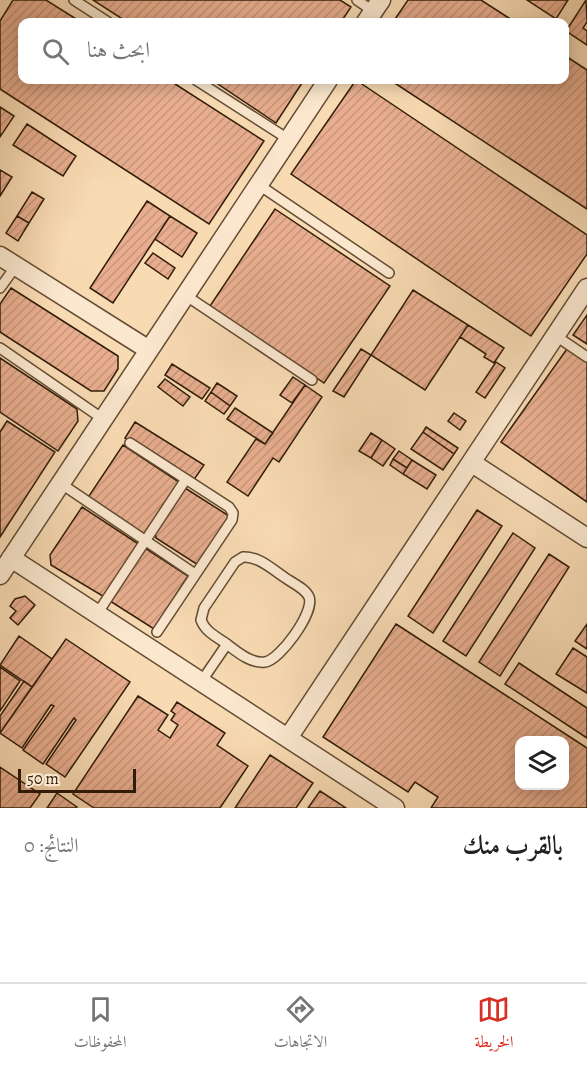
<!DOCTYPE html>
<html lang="ar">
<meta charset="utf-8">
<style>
:root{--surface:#fff;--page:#f6f6f6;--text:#222;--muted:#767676;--line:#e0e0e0;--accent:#d93025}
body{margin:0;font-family:Alegreya,Amiri,serif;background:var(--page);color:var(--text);direction:rtl}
.controls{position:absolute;right:18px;bottom:18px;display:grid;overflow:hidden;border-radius:12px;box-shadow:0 3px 15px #0003}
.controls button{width:54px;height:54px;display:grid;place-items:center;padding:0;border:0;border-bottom:2px solid var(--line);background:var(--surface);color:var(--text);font:30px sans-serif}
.scale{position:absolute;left:18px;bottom:15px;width:118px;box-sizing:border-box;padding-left:6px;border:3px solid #311d08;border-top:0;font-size:16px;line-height:21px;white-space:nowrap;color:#311d08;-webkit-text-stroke:4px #fae7ce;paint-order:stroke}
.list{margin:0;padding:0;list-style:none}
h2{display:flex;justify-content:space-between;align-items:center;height:78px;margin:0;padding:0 24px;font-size:26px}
h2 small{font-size:20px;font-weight:400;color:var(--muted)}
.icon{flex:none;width:33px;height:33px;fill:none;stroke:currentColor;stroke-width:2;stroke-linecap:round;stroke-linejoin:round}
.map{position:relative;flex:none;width:587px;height:808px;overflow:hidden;direction:ltr}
.search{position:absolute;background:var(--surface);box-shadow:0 3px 15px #0003;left:18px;right:18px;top:18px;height:66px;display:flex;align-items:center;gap:15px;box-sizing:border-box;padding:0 21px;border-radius:12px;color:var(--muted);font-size:22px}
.sheet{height:174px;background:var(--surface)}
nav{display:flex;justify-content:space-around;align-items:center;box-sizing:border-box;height:84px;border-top:2px solid var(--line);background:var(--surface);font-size:16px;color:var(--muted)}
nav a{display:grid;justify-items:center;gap:3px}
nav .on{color:var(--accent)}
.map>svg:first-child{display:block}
.building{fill:url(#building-hatch);stroke:#311d08;stroke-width:1.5;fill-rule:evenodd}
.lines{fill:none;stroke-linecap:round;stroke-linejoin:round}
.service-casing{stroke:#634c33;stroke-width:12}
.minor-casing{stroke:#634c33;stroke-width:21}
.service{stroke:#fae7ce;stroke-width:9}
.minor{stroke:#fae7ce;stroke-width:18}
</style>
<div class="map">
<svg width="587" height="808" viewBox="0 0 587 808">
<defs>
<pattern id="building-hatch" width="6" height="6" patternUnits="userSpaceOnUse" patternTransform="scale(1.5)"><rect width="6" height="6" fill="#e8ae8f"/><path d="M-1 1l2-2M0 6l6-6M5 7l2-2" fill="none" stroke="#c7957a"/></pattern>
</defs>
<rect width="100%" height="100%" fill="#f8dab3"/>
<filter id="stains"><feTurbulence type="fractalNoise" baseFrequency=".00333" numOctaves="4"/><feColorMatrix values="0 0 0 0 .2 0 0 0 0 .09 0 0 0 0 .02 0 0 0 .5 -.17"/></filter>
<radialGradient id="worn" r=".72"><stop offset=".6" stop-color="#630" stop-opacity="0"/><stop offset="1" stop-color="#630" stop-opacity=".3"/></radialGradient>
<path class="building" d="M13 0H46L81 22H22V80H169L264 141 209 224 0 89V21Z
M93 0H340L351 7 341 22H127Z
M408 0H481L515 22H393Z
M527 0H568L556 19Z
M586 0 587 22 583 28 587 31V45L566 31Z
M564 55 587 70V209L390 80H564Z
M212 80H304L276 123Z
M356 80 587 235V254L531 336 291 174Z
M0 107 14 116 0 137Z
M27 124 76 156 63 176 13 145Z
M0 170 12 177 0 196Z
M32 192 44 199 29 223 17 216Z
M147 201 170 216 113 303 90 288Z
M275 209 390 286 324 383 210 306Z
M17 216 29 223 18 241 6 233Z
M170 216 197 233 182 257 155 239Z
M153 253 175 268 168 279 145 263Z
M11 288 118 356V369L104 391H91L0 332V304Z
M413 290 468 325 425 390 371 355Z
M587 315V344L573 335Z
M468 325 504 348 494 363 484 357 486 354 460 337Z
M569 346 587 359V502L501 442Z
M361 349 371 355 344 397 333 391Z
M0 358 77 409 78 421 58 451 0 412Z
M496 362 505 368 485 398 476 392Z
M172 364 210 388 202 399 165 375Z
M293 377 305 385 292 403 280 395Z
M165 379 190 397 183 406 158 387Z
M217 383 237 396 230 406 211 392Z
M305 385 322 397 279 462 273 458 248 496 227 482 256 439 265 444Z
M211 392 230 406 224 414 205 401Z
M235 408 273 433 265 444 227 419Z
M454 413 466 421 460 430 448 421Z
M7 421 55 452 0 537V432Z
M135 422 204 465 193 481 125 438Z
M426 427 458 448 454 454 423 432Z
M423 432 454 454 443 470 411 449Z
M371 433 382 440 371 458 359 451Z
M382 440 395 449 383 466 371 458Z
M123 445 182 484 145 537 87 499Z
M399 451 412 460 407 468 393 459Z
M393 459 407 468 403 474 390 465Z
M412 460 436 475 427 489 403 474Z
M185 488 229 516 198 565 156 538 155 533Z
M82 507 140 545 106 598 51 565 50 555Z
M477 510 502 526 433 633 408 616Z
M513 533 535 548 466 656 443 641Z
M145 548 188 576 154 629 110 601Z
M549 554 569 567 500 676 479 662Z
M25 596 35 605 18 625 10 618 16 611 10 606 15 599Z
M396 624 587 748V808H431L438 797 415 782 408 792 323 737ZM520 740H564V786H520Z
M587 624V649L575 641Z
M19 636 52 659 32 687 0 665Z
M66 639 130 682 65 777 46 764 76 720 74 718 43 764 23 750 54 706 51 705 22 748 0 733Z
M573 648 587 657V693L556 674Z
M519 663 587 708V738L505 684Z
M0 667 20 681 0 711Z
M24 681 32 687 0 733V716Z
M138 696 168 715 158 730 170 738 178 725 171 720 175 714 171 711 177 702 225 733 217 745 248 766 220 808H94L73 794Z
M270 755 313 783 296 808H235Z
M0 767 40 794 30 808H0Z
M320 791 346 808H308Z
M57 793 77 807 76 808H47Z"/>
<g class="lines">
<g class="service-casing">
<path id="service" d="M74 0 108 22
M357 0 373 11
M196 80 288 139
M259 185 389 273
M0 288 16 266
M185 295 312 380
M556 336 587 357
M0 348 103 419
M130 443 229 507 233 513 232 520 157 632
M60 483 195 574
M243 557C258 556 272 569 284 577 292 583 305 588 309 597 315 612 280 660 265 662 250 664 235 650 224 642 215 636 205 631 201 620L204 608 235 562Z
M97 614 186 479
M201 682 227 644"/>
</g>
<g class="minor-casing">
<path id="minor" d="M366 22 381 0
M0 256 149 350
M472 463 587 538
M11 558 395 808
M0 575 328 80
M288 738 587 288"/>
</g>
<use href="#service" class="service"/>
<use href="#minor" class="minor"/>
</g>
<rect width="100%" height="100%" filter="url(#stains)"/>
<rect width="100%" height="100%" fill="url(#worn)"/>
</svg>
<div class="controls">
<button><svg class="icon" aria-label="layers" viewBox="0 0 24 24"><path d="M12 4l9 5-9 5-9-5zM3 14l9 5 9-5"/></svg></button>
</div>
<div class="scale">50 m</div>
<div class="search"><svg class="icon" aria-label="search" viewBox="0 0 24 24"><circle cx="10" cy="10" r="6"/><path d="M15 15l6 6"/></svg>ابحث هنا</div>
</div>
<section class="sheet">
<h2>بالقرب منك<small>النتائج: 0</small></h2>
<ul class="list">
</ul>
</section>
<nav>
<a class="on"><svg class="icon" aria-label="map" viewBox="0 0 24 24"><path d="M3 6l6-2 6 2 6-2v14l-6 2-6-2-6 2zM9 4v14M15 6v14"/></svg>الخريطة</a>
<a><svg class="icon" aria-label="directions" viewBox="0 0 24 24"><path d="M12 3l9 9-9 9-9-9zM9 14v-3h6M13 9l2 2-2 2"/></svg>الاتجاهات</a>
<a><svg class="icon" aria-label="saved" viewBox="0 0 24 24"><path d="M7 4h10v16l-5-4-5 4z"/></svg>المحفوظات</a>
</nav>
